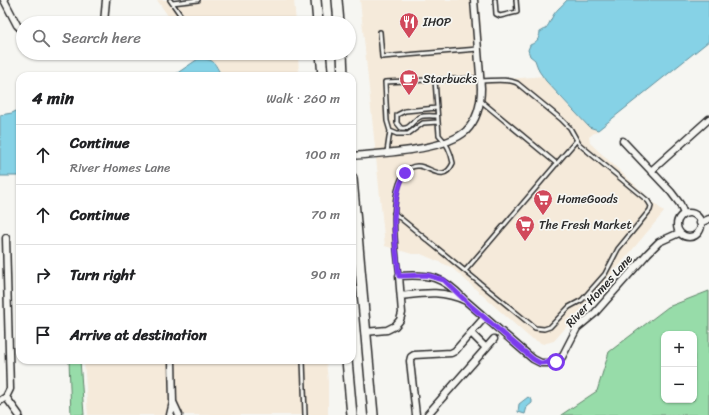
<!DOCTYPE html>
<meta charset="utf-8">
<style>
:root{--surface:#fff;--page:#f2f2f2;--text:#202124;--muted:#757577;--line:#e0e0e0}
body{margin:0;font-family:Sriracha,sans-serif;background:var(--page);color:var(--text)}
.controls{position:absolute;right:12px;bottom:12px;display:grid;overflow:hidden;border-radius:8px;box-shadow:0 1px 3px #0004}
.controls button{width:36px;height:36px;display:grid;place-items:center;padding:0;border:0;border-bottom:1px solid var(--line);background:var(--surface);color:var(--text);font:20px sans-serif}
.stop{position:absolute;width:12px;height:12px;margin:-9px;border:3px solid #7c3aed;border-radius:50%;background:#fff}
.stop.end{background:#7c3aed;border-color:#fff;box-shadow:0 1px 4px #0008}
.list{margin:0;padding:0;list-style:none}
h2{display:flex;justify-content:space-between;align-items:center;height:52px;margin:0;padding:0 16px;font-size:17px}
h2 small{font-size:13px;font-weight:400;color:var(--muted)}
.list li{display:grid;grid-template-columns:26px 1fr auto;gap:12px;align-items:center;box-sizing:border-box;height:60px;padding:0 16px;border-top:1px solid var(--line)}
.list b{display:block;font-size:15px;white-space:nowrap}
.list p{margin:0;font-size:13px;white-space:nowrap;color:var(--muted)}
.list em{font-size:13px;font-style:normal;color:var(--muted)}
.icon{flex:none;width:22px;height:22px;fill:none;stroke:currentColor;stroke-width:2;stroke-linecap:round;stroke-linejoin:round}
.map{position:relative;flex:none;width:709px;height:415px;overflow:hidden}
.search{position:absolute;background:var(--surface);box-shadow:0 1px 3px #0004;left:16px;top:16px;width:340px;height:44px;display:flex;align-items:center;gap:10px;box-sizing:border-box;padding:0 14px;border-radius:22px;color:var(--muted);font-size:15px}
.panel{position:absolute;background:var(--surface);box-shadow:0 1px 3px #0004;left:16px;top:72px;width:340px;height:292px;border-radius:12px}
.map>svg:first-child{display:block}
.built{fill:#f5eada}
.green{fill:#97dca9;stroke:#61846a;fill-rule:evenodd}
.water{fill:#86d2e6;stroke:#628f9b}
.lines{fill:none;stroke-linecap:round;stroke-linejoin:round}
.service-casing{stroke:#2b2b2b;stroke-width:6}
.minor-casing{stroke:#2b2b2b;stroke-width:9}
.primary-casing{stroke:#2b2b2b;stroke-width:12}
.service{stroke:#f6f6f2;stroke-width:3}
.minor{stroke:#f6f6f2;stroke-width:6}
.primary{stroke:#f6f6f2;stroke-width:9}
.route{stroke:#7c3aed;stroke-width:5}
.labels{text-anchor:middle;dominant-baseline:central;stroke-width:3.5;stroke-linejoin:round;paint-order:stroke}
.poi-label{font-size:12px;fill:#2b2b2b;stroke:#f6f6f2;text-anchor:start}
.street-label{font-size:12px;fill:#2b2b2b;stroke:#f6f6f2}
</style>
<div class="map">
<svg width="709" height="415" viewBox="0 0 709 415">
<rect width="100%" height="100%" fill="#f6f6f2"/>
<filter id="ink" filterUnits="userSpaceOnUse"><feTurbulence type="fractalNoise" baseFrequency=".025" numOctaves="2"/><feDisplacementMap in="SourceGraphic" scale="8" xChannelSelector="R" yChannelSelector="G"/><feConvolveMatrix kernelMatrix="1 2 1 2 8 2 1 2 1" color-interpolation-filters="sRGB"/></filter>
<g filter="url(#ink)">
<path class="built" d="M157 0H294L296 23H173Z
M360 0H479L485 81 544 76 558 95 584 122 589 127 598 130 589 137 590 143 664 212 607 280 554 341 543 344 529 337 451 267 421 254H412L385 246Z
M194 53H298L299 76H222L216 64 204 59H199Z
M84 360H326L328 382V415H88Z"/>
<path class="green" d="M709 291V415H561L597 391 609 352 668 307ZM664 334H694V400H664Z
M69 360H80L84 415H71Z"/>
<path class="water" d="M567 0H709V41L598 130 589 127 546 81 539 71 535 60 530 56 528 50 530 45C537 42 539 39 540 32 549 28 549 22 554 14 557 9 563 5 567 0Z
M198 59C216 59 213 62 222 76H173Z
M20 109V176H0V115L12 113Z
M528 397 532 400V403L527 407 525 414 518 412 519 404Z"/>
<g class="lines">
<g class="service-casing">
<path id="service" d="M170 0 186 23
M495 0 496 14 500 16 517 12 516 0
M172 3 198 0
M380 32 382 57 478 49
M481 101 557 164
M437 108 405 111 397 115V123L401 128C411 130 412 120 420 117 425 115 432 116 437 116
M390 131 397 134H408L423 123 438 122
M387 152 390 131 387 121 385 82 427 80H435
M394 213 535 328 544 329 550 327 569 307 582 300 605 274 618 249 650 210 651 206 648 201 579 144 570 128 561 119 517 83C506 78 493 81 481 81
M465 271 576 141
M399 276C396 251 386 185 410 168 425 158 442 188 453 163 451 152 447 143 439 135L435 80 480 78
M303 360 305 415"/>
</g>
<g class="minor-casing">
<path id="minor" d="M4 0 17 25 23 31
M104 23 106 0
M623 141 671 192 680 204 684 214
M352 156C381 153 444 151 466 131 478 119 481 104 481 88L474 0
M651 171 709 119
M677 225a12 12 0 1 1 24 0a12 12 0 1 1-24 0Z
M700 223 709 219
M401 296C425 293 443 290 466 301L533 359 541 363H549L556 362 562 357 577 328 594 314 648 253 659 242 679 233
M365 332 387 330 395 326 400 320 402 313 399 276C430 274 442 276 464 299
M471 333 486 348
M6 397 19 415
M0 401 6 397 10 389 6 238
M173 402 179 415
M428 414 494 339
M170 415 173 402 172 360
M416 415 410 361 411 357 414 355 451 353 455 351 484 318"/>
</g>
<g class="primary-casing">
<path id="primary" d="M316 0 318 23
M337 0 339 23
M321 53 323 76
M342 53 343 76
M352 178 373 415
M347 360 352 415"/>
</g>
<use href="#service" class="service"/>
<use href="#minor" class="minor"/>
<use href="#primary" class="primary"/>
</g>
</g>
<g class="lines" filter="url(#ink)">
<path class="route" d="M405 173C388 205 395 241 399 276L426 275 444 280 450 286 472 307 533 359 540 363 556 362"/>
</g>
<defs>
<g id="restaurant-pin" transform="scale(1)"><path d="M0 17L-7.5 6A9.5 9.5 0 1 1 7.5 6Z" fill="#d1495b" stroke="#f6f6f2"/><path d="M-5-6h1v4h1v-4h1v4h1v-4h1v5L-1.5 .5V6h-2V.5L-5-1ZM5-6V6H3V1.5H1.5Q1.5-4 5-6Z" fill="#fff"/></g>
<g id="cafe-pin" transform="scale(1)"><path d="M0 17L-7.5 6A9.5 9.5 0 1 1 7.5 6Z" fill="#d1495b" stroke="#f6f6f2"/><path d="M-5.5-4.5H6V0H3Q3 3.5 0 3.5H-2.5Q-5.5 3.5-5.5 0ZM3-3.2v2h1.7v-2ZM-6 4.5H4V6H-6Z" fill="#fff"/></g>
<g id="supermarket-pin" transform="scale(1)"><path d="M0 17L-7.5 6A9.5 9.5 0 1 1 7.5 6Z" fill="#d1495b" stroke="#f6f6f2"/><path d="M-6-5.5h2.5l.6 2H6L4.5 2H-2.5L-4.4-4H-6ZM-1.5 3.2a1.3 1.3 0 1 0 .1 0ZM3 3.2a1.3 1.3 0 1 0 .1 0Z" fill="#fff"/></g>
</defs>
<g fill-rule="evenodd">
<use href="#restaurant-pin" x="409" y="22"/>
<use href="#cafe-pin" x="409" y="79"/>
<use href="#supermarket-pin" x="543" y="199"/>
<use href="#supermarket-pin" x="525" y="225"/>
</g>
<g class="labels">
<g class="poi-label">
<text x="423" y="22">IHOP</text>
<text x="423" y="79">Starbucks</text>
<text x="557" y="199">HomeGoods</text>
<text x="539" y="225">The Fresh Market</text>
</g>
<g class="street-label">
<text transform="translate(599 291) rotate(-48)">River Homes Lane</text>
</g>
</g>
</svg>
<div class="controls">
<button>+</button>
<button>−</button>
</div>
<div class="stop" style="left:556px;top:362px"></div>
<div class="stop end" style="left:405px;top:173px"></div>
<div class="search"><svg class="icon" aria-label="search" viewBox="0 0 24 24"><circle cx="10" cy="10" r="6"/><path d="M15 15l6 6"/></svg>Search here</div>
<section class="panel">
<h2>4 min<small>Walk · 260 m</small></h2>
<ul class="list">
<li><svg class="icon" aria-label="ahead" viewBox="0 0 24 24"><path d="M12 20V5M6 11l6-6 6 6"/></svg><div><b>Continue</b><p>River Homes Lane</p></div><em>100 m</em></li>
<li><svg class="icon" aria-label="ahead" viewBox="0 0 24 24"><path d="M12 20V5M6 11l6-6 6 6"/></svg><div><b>Continue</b></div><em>70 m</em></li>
<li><svg class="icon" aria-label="right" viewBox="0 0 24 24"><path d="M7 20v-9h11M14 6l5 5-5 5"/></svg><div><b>Turn right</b></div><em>90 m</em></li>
<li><svg class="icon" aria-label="arrive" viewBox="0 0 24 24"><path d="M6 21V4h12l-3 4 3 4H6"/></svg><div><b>Arrive at destination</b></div></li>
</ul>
</section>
</div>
